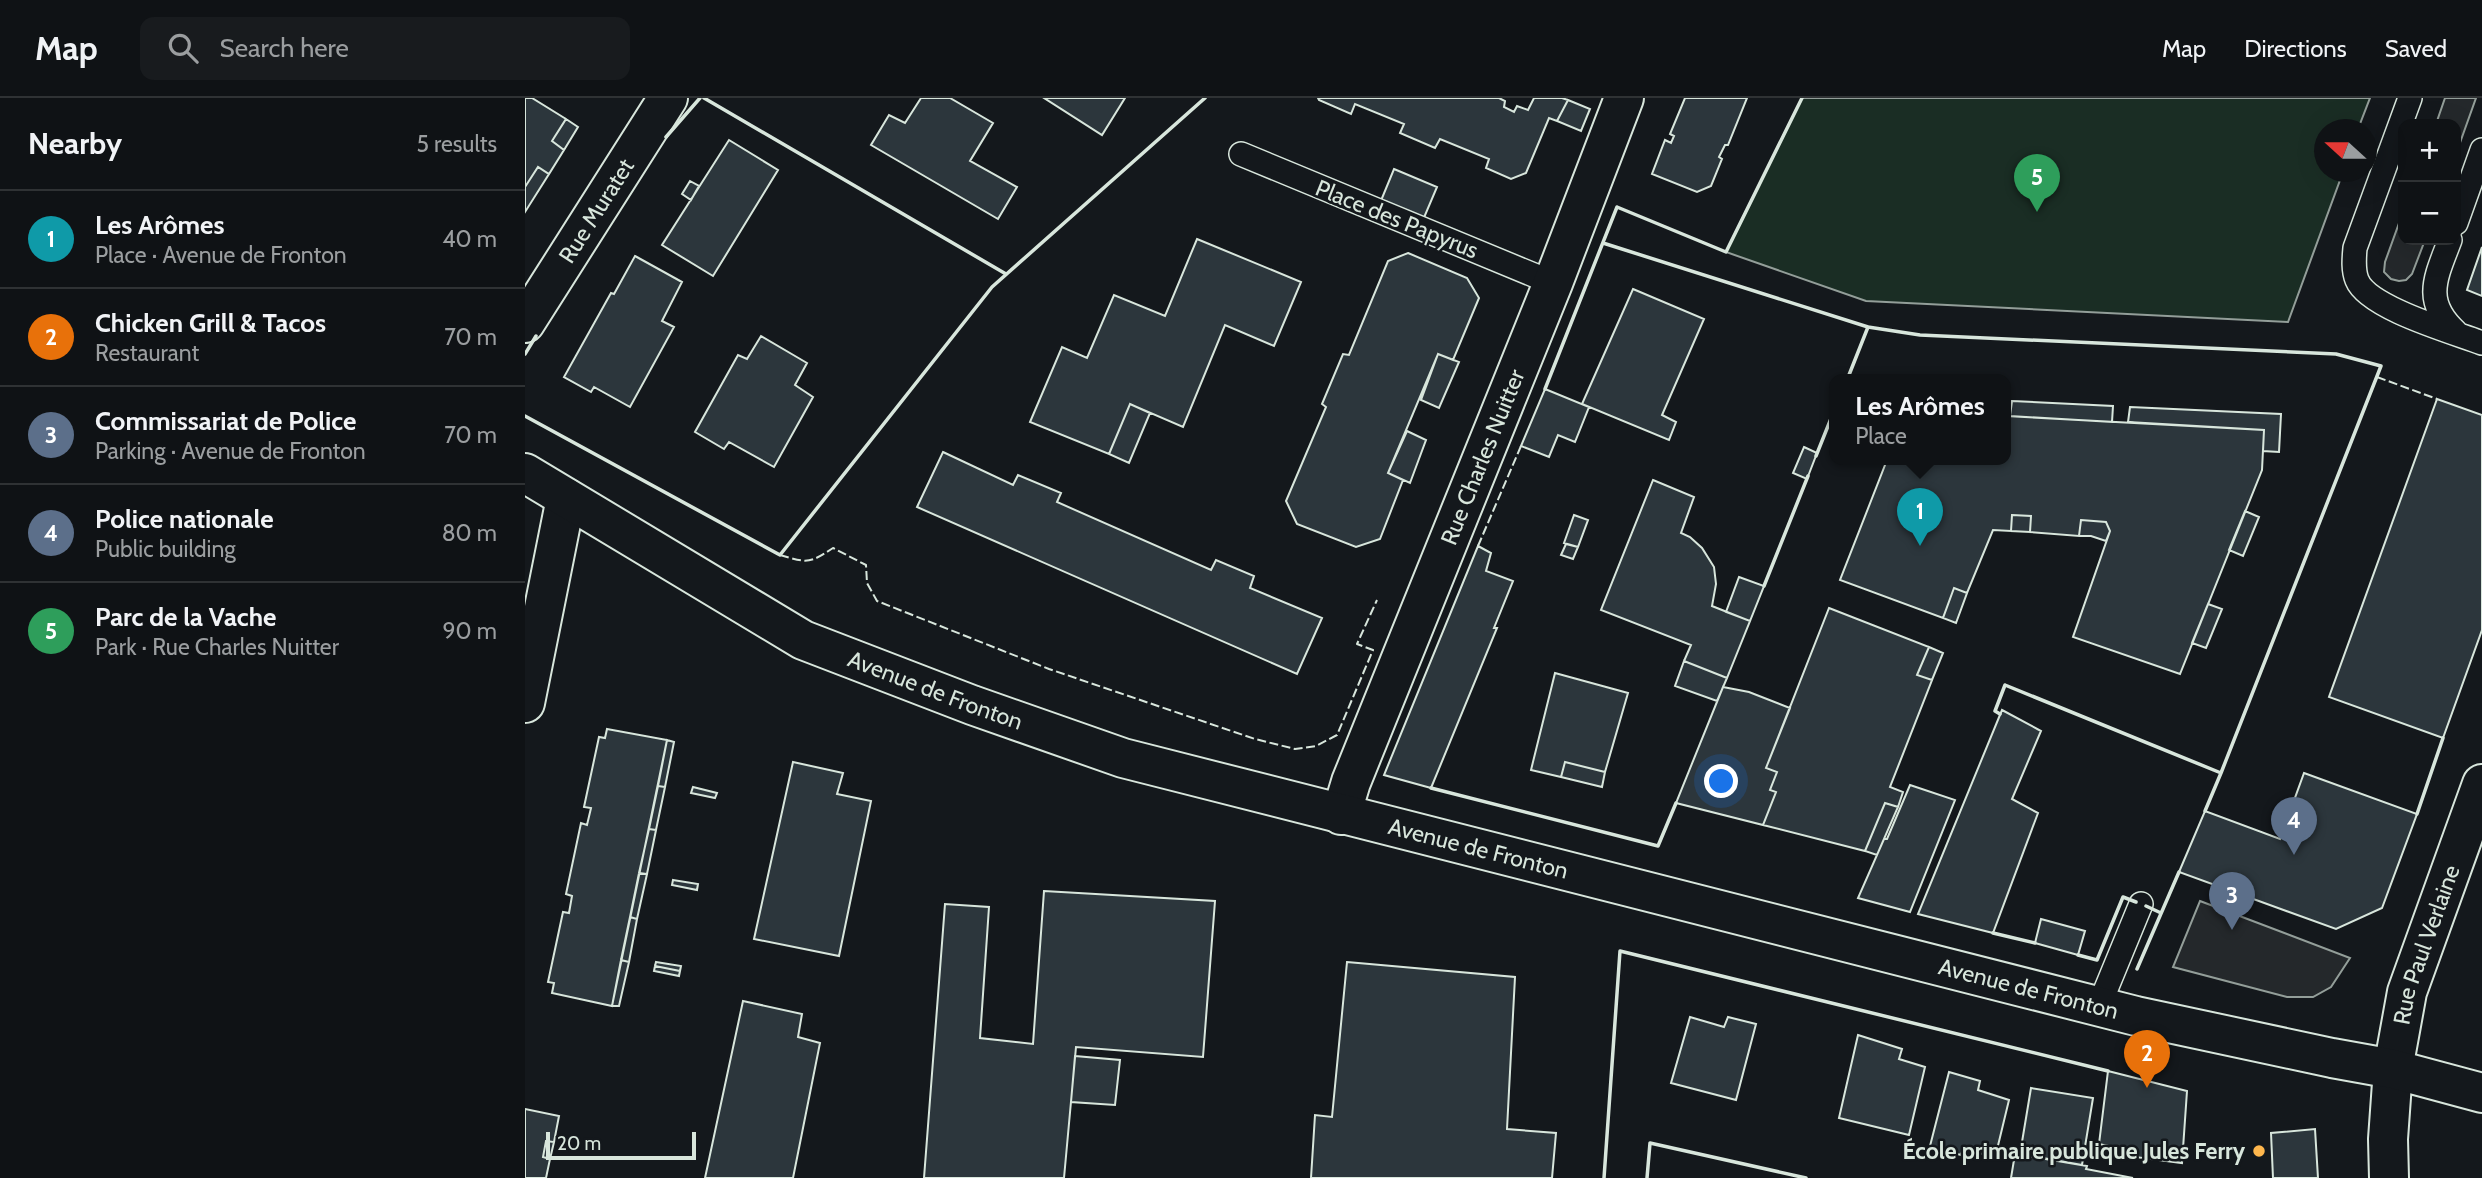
<!DOCTYPE html>
<meta charset="utf-8">
<style>
:root{--surface:#0f1215;--page:#181b1e;--text:#f1f3f6;--muted:#9b9ea0;--line:#2f3234;--accent:#b45309}
body{margin:0;font-family:Cabin,sans-serif;background:var(--page);color:var(--text)}
.controls{position:absolute;right:21px;top:21px;display:grid;overflow:hidden;border-radius:14px;box-shadow:0 7px 28px #0002}
.controls button{width:63px;height:63px;display:grid;place-items:center;padding:0;border:0;border-bottom:2px solid var(--line);background:var(--surface);color:var(--text);font:35px sans-serif}
.compass{position:absolute;left:1789px;top:21px;width:63px;height:63px;border-radius:50%;background:var(--surface);box-shadow:0 7px 28px #0002;rotate:291deg}
.scale{position:absolute;left:21px;bottom:18px;width:150px;box-sizing:border-box;padding-left:7px;border:4px solid #d8e6dc;border-top:0;font-size:19px;line-height:24px;white-space:nowrap;color:#d8e6dc;-webkit-text-stroke:5px #14181c;paint-order:stroke}
.you{position:absolute;left:1197px;top:684px;width:24px;height:24px;margin:-18px;border:5px solid #fff;border-radius:50%;background:#1a73e8;box-shadow:0 0 0 10px #1a73e833}
.badge{display:grid;place-items:center;width:46px;height:46px;border-radius:50%;background:var(--accent);color:#fff;font-size:23px;font-weight:700}
.pin{position:absolute;translate:-50% -58px;filter:drop-shadow(0 2px 4px #0008)}
.pin::after{content:'';position:absolute;top:37px;width:24px;height:21px;background:inherit;clip-path:polygon(0 0,100% 0,50% 100%)}
.popup{position:absolute;left:1304px;top:276px;width:182px;height:91px;box-sizing:border-box;display:grid;place-content:center;border-radius:14px;background:var(--surface);filter:drop-shadow(0 2px 5px #0005);font-size:23px;white-space:nowrap;color:var(--muted)}
.popup b{font-size:26px;color:var(--text)}
.popup::after{content:'';position:absolute;left:50%;top:100%;margin-left:-14px;border:14px solid transparent;border-top-color:var(--surface)}
.list{margin:0;padding:0;list-style:none}
h2{display:flex;justify-content:space-between;align-items:center;height:91px;margin:0;padding:0 28px;font-size:30px}
h2 small{font-size:23px;font-weight:400;color:var(--muted)}
.list li{display:grid;grid-template-columns:46px 1fr auto;gap:21px;align-items:center;box-sizing:border-box;height:98px;padding:0 28px;border-top:2px solid var(--line)}
.list b{display:block;font-size:26px;white-space:nowrap}
.list p{margin:0;font-size:23px;white-space:nowrap;color:var(--muted)}
.list em{font-size:23px;font-style:normal;color:var(--muted)}
.icon{flex:none;width:38px;height:38px;fill:none;stroke:currentColor;stroke-width:2;stroke-linecap:round;stroke-linejoin:round}
.map{position:relative;flex:none;width:1957px;height:1080px;overflow:hidden}
header{display:flex;align-items:center;gap:42px;box-sizing:border-box;height:98px;padding:0 35px;background:var(--surface);border-bottom:2px solid var(--line)}
header strong{font-size:33px}
nav{display:flex;gap:38px;margin-inline-start:auto;font-size:24px}
.search{width:490px;height:63px;background:var(--page);display:flex;align-items:center;gap:18px;box-sizing:border-box;padding:0 24px;border-radius:14px;color:var(--muted);font-size:26px}
main{display:flex}
aside{flex:1;background:var(--surface)}
.map>svg:first-child{display:block}
.green{fill:#1a2d24;stroke:#939e99;stroke-width:2}
.parking{fill:#24282b;stroke:#939e99;stroke-width:2}
.building{fill:#2c363c;stroke:#d8e6dc;stroke-width:2}
.lines{fill:none;stroke-linecap:round;stroke-linejoin:round}
.service-casing{stroke:#d8e6dc;stroke-width:26}
.minor-casing{stroke:#d8e6dc;stroke-width:42}
.tertiary-casing{stroke:#d8e6dc;stroke-width:42}
.service{stroke:#14181c;stroke-width:23}
.minor{stroke:#14181c;stroke-width:38}
.tertiary{stroke:#14181c;stroke-width:38}
.fence{stroke:#d8e6dc;stroke-width:2;stroke-dasharray:9 3.5;stroke-linecap:butt}
.wall{stroke:#d8e6dc;stroke-width:3.5}
.poi-dot{fill:#ffb74d;stroke:#14181c;stroke-width:2.5}
.labels{text-anchor:middle;dominant-baseline:central;stroke-width:5;stroke-linejoin:round;paint-order:stroke}
.street-label{font-size:23px;fill:#d8e6dc;stroke:#14181c}
.poi-label{font-size:23px;font-weight:bold;fill:#d8e6dc;stroke:#14181c;text-anchor:end}
</style>
<header>
<strong>Map</strong>
<div class="search"><svg class="icon" aria-label="search" viewBox="0 0 24 24"><circle cx="10" cy="10" r="6"/><path d="M15 15l6 6"/></svg>Search here</div>
<nav><a>Map</a><a>Directions</a><a>Saved</a></nav>
</header>
<main>
<aside>
<h2>Nearby<small>5 results</small></h2>
<ul class="list">
<li><span class="badge" style="background:#0f9aa8">1</span><div><b>Les Arômes</b><p>Place · Avenue de Fronton</p></div><em>40 m</em></li>
<li><span class="badge" style="background:#e8710a">2</span><div><b>Chicken Grill &amp; Tacos</b><p>Restaurant</p></div><em>70 m</em></li>
<li><span class="badge" style="background:#5c6f8a">3</span><div><b>Commissariat de Police</b><p>Parking · Avenue de Fronton</p></div><em>70 m</em></li>
<li><span class="badge" style="background:#5c6f8a">4</span><div><b>Police nationale</b><p>Public building</p></div><em>80 m</em></li>
<li><span class="badge" style="background:#2e9e5b">5</span><div><b>Parc de la Vache</b><p>Park · Rue Charles Nuitter</p></div><em>90 m</em></li>
</ul>
</aside>
<div class="map">
<svg width="1957" height="1080" viewBox="0 0 1957 1080">
<rect width="100%" height="100%" fill="#14181c"/>
<path class="green" d="M1277 0H1845L1833 31 1800 32V74H1818L1763 224 1341 203 1201 154Z"/>
<path class="parking" d="M1920 0H1951L1931 56V26H1911Z
M1878 114V142H1900L1887 176 1881 182 1874 183 1866 181 1859 174 1860 164Z
M1675 803 1825 860 1806 889 1788 899H1762L1648 869Z"/>
<path class="building" d="M0 0H7L41 21 27 43 39 52 24 76 13 69 0 89Z
M396 0H425L468 25 445 63 492 89 473 121 346 47 364 17 380 25Z
M519 0H600L577 37Z
M793 0H974L980 3 979 9 989 14 992 8 1003 12 1009 0H1037L1043 2 1032 23 1024 20 1001 75 986 81 961 70 964 61 915 41 910 50 875 35 879 26 830 6 826 16 794 2Z
M1160 0H1222L1203 47H1200L1194 59 1197 61 1186 88 1172 94 1127 76 1140 42 1146 45 1149 38 1145 36Z
M1043 2 1065 11 1056 33 1032 23Z
M41 21 53 29 39 52 27 43Z
M204 42 253 72 188 178 137 147Z
M13 69 24 76 0 114V89Z
M869 71 912 89 898 122 855 105Z
M165 83 174 88 166 102 157 96Z
M672 141 776 184 749 248 700 227 658 329 605 306 584 356 505 324 537 249 562 260 589 197 640 218Z
M1957 149V198L1942 192Z
M883 155 942 180 954 200 928 262 913 256 863 375 878 382 855 441 831 449 772 426 761 403 801 309 797 306 818 256 824 257 863 163Z
M110 158 157 184 137 223 149 229 105 309 69 289 66 294 39 279 86 195 89 196Z
M1108 191 1179 221 1137 317 1151 324 1144 342 1057 306Z
M236 238 282 265 270 287 288 299 249 369 204 344 199 351 170 334 213 257 222 261Z
M913 256 934 264 914 310 896 302Z
M1020 291 1064 309 1050 344 1033 337 1024 359 996 348Z
M1912 301 1957 317V532L1918 640 1804 599Z
M1487 303 1588 308 1587 324 1485 318Z
M605 306 625 315 604 365 584 356Z
M1605 309 1756 316 1754 354 1738 353 1739 332 1603 324Z
M1481 318 1739 332 1737 372 1655 576 1548 539 1585 433 1581 424 1556 422 1554 438 1505 434 1506 418 1487 417 1486 433 1468 432 1442 495 1429 490 1418 520 1315 482 1362 362H1481Z
M882 333 901 342 885 385 863 375Z
M1279 349 1292 355 1282 381 1268 375Z
M418 354 488 387 493 377 536 395 532 404 686 472 691 462 729 478 725 490 797 520 772 576 392 409Z
M1128 382 1169 399 1156 435 1165 439 1177 450 1189 469 1191 486 1187 508 1225 523 1202 580 1159 563 1166 547 1076 512Z
M1720 413 1734 419 1718 458 1704 452Z
M1049 417 1063 422 1053 449 1039 445Z
M1487 417 1506 418 1505 434 1486 433Z
M1556 422 1581 424 1585 433 1581 443 1566 438H1554Z
M1041 446 1053 449 1048 461 1036 457Z
M953 448 966 455 961 473 988 483 969 530H972L906 690 859 677Z
M1214 479 1239 488 1225 523 1201 514Z
M1429 490 1442 495 1431 525 1418 520Z
M1683 506 1697 511 1681 550 1667 545Z
M1304 510 1404 549 1392 577 1407 582 1365 689 1378 694 1373 709 1360 705 1340 753 1238 727 1251 694 1245 692 1252 674 1241 670Z
M1404 549 1418 555 1407 582 1392 577Z
M1159 563 1202 580 1192 603 1150 588Z
M1030 575 1103 595 1080 674 1040 664 1036 679 1006 672Z
M1198 589 1224 594 1265 610 1241 670 1252 674 1245 692 1251 694 1238 727 1151 705Z
M1477 612 1516 633 1487 701 1513 715 1468 835 1393 816Z
M82 631 142 642 87 908 27 895 29 885 23 884 38 814 44 815 47 798 41 796 56 725 62 727 66 710 59 709 74 639 80 640Z
M142 642 149 644 140 689 133 688Z
M268 664 318 675 312 696 346 703 314 858 229 841Z
M1040 664 1080 674 1077 689 1036 679Z
M1779 675 1892 716 1857 810 1811 831 1654 774 1680 713 1755 741Z
M1385 687 1430 702 1385 814 1333 800 1359 741H1362Z
M133 688 140 689 131 732 124 731Z
M168 689 192 695 190 700 166 695Z
M1360 705 1373 709 1352 757 1340 753Z
M124 731 131 732 122 776 114 775Z
M114 775 122 776 112 821 105 819Z
M148 782 173 786 172 792 147 787Z
M519 793 690 803 678 959 551 949 539 1080H399L420 806 464 809 455 940 508 946Z
M105 819 112 821 104 864 96 862Z
M1516 821 1560 833 1553 857 1510 845Z
M96 862 104 864 94 908H87Z
M131 864 156 868 155 873 130 868Z
M822 864 990 879 982 1031 1031 1035 1027 1080H786L790 1017 807 1019Z
M130 868 155 873 154 878 129 873Z
M218 903 277 916 273 939 295 945 268 1080H180Z
M1165 919 1199 929 1203 919 1231 926 1211 1002 1146 985Z
M1333 937 1377 951 1374 961 1400 969 1384 1037 1314 1020Z
M550 958 595 962 590 1007 546 1004Z
M1583 973 1662 993 1657 1065 1610 1059 1611 1054 1574 1046Z
M1424 974 1455 983 1453 992 1484 1002 1470 1060 1438 1050 1436 1057 1405 1048Z
M1506 990 1568 1000 1557 1067 1495 1056Z
M0 1011 34 1018 29 1044 21 1043 18 1059 25 1061 21 1080H0Z
M1790 1031 1793 1080H1748L1746 1035Z
M21 1043 29 1044 25 1061 18 1059Z
M1490 1056 1562 1068 1561 1071 1608 1080H1486Z"/>
<g class="lines">
<g class="service-casing">
<path id="service" d="M1885 0 1830 150C1829 161 1828 172 1832 182 1843 210 1928 234 1957 245
M716 56 1028 185
M1931 125 1957 52
M1925 142C1911 179 1897 203 1931 234
M1574 908 1616 806"/>
</g>
<g class="minor-casing">
<g id="minor">
<path id="s1" d="M0 225 143 0"/>
<path d="M0 605 41 400"/>
<path id="s2" d="M816 717 826 684 1028 185 1099 0"/>
<path id="s3" d="M1864 1080 1863 1041 1868 971 1882 894 1957 686"/>
</g>
</g>
<g class="tertiary-casing">
<g id="tertiary">
<path id="s4" d="M0 375 278 542 447 607 598 660 1611 918 1807 960 1868 971 1957 995"/>
</g>
</g>
<use href="#service" class="service"/>
<use href="#minor" class="minor"/>
<use href="#tertiary" class="tertiary"/>
<path class="fence" d="M1852 279 1912 301
M953 448 996 348
M255 457C282 465 284 466 308 450L341 467 342 485 352 503 524 571 730 641 770 651 791 648 812 637 848 552 832 546 852 502"/>
<path class="wall" d="M179 0 481 176
M141 39 175 0
M1078 145 1343 229
M0 256 11 238
M1322 282 1343 229 1395 237 1811 256 1856 268 1696 675
M1020 291 1092 109 1201 154 1277 0
M0 318 255 457 467 189 680 0
M1291 358 1309 313
M1239 488 1283 378
M1475 616 1470 613 1480 587 1696 675 1680 713
M906 690 1133 748 1151 705
M1892 716 1918 640
M1621 808 1636 815
M1468 835 1510 845
M1553 857 1572 862 1598 799 1611 804
M1612 871 1654 774
M1079 1080 1095 853 1583 973
M1122 1080 1125 1045 1281 1080"/>
</g>
<circle class="poi-dot" cx="1734" cy="1053" r="7"/>
<g class="labels">
<g class="street-label">
<text stroke="none"><textPath href="#s1" startOffset="133">Rue Muratet</textPath></text>
<text transform="translate(872 121) rotate(22)">Place des Papyrus</text>
<text stroke="none"><textPath href="#s2" startOffset="385">Rue Charles Nuitter</textPath></text>
<text stroke="none"><textPath href="#s4" startOffset="466">Avenue de Fronton</textPath></text>
<text stroke="none"><textPath href="#s4" startOffset="1032">Avenue de Fronton</textPath></text>
<text stroke="none"><textPath href="#s3" startOffset="238">Rue Paul Verlaine</textPath></text>
<text stroke="none"><textPath href="#s4" startOffset="1600">Avenue de Fronton</textPath></text>
</g>
<g class="poi-label">
<text x="1720" y="1053">École primaire publique Jules Ferry</text>
</g>
</g>
</svg>
<div class="controls">
<button>+</button>
<button>−</button>
</div>
<svg class="compass" viewBox="-18 -18 36 36"><path d="M0-13l5 13h-10z" fill="#e53935"/><path d="M0 13l5-13h-10z" fill="#9b9ea0"/></svg>
<div class="scale">20 m</div>
<div class="you"></div>
<div class="pin badge" style="left:1395px;top:448px;background:#0f9aa8">1</div>
<div class="popup"><b>Les Arômes</b>Place</div>
<div class="pin badge" style="left:1622px;top:990px;background:#e8710a">2</div>
<div class="pin badge" style="left:1707px;top:832px;background:#5c6f8a">3</div>
<div class="pin badge" style="left:1769px;top:757px;background:#5c6f8a">4</div>
<div class="pin badge" style="left:1512px;top:114px;background:#2e9e5b">5</div>
</div>
</main>
